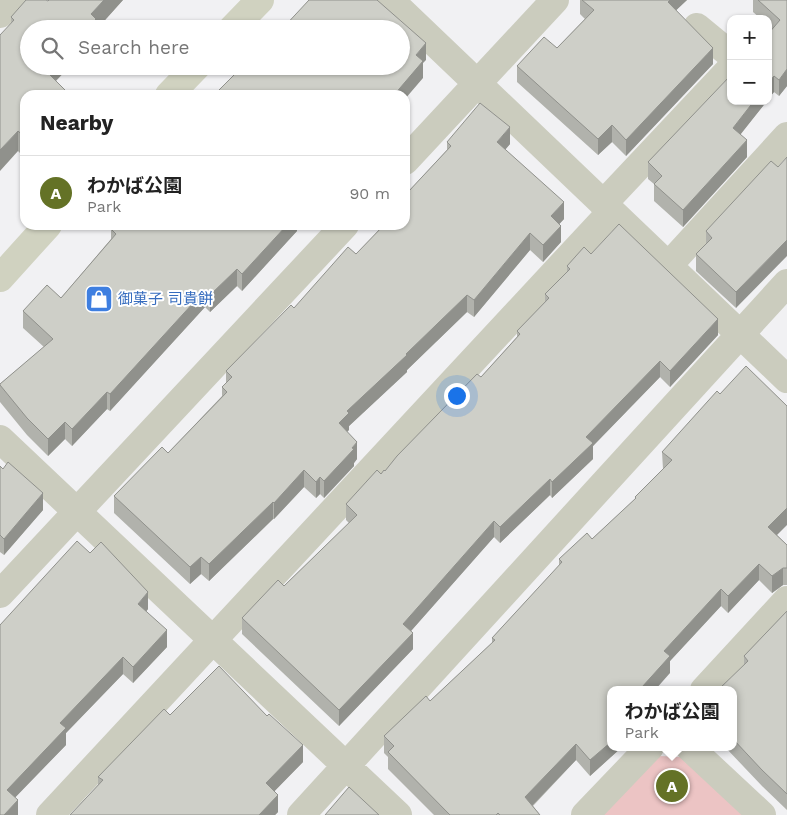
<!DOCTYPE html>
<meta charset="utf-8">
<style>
:root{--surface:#fff;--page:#f2f2f2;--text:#222;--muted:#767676;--line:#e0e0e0;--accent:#647226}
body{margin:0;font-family:"Work Sans","Noto Sans JP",sans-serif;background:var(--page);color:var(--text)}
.controls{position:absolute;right:15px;top:15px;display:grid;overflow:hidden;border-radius:10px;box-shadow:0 1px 4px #0004}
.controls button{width:45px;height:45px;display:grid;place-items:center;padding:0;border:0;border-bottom:1px solid var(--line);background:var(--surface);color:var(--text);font:25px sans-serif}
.you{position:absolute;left:456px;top:395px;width:18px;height:18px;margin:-12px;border:4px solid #fff;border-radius:50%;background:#1a73e8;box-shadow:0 0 0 8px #1a73e833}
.badge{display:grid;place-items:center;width:32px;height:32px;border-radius:50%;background:var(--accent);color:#fff;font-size:16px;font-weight:700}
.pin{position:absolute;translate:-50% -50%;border:2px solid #fff;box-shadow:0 1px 5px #0006}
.popup{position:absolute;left:607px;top:686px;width:130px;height:65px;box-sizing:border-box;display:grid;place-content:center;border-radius:10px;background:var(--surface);filter:drop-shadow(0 1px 4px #0005);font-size:16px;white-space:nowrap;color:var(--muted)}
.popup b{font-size:19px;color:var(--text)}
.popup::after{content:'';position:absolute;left:50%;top:100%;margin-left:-10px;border:10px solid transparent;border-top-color:var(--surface)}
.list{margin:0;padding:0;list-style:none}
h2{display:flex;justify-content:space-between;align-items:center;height:65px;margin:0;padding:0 20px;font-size:21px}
h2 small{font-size:16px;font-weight:400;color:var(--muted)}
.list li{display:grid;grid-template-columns:32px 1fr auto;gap:15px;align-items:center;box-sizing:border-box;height:75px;padding:0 20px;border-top:1px solid var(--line)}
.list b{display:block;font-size:19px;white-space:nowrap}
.list p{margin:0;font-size:16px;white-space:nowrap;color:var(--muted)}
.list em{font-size:16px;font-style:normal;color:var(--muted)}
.icon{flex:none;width:28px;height:28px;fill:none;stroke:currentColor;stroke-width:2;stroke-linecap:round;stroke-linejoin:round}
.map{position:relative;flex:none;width:787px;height:815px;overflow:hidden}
.search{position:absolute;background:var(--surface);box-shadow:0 1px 4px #0004;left:20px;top:20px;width:390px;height:55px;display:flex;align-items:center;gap:12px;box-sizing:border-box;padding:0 18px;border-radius:28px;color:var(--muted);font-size:19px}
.panel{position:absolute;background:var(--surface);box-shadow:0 1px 4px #0004;left:20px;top:90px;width:390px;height:140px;border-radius:15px}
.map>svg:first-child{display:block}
.green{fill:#ecc4c4}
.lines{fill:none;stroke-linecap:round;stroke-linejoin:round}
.street{stroke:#cbccbe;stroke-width:28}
.secondary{stroke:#d0d2c0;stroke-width:28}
.wall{fill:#b1b2ac}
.shaded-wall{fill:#90918c}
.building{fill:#cecfc8;stroke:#90918c}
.labels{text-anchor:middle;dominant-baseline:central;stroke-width:4;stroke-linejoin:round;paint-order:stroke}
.shop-label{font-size:15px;fill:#366cbe;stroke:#fff;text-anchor:start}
</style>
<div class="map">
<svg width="787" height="815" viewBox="0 0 787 815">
<rect width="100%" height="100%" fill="#f1f1f3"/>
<path class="green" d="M659 756 682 757 744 815H603Z"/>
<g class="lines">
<path class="street" d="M390 0 787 379
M0 14 13 0
M697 27 731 55
M405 161 555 0
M603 204 731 68
M668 266 787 136
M0 439 398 815
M0 594 345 225
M704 690 787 600
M689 747 762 815
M50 815 611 212
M301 815 787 283
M585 815 650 747"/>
<path class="secondary" d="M232 29 260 0
M169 95 197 66
M0 278 48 225"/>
</g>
<path class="wall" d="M123 0 97 29H29L70 66 56 81 25 95V158L18 151 11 17 48 1Z
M580 0H687L676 10 713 64 626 156 612 142 598 155 517 82V66L557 48 585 19 580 14Z
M753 0H787V86L779 96 774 92 768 99V34L772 29 768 26V19H761L753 12Z
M731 101H767L740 134 747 157 683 227 654 201V184L648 179V162Z
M447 142 510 144 505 150 564 219 559 224 561 242 543 262 530 250 474 317 467 312 407 370V372L349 426V430L347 431 357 459 354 463V466L324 498 320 494 316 498 304 487 274 519H273L209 581 201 574 190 584 114 513V496L168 453 222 396V387L226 383V371L294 308 356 254 384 225H405L408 192 447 150Z
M778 167 736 308 696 271V254L706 245V231Z
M297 225V231L242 291 237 286 210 312 205 307 110 411 107 409 72 446 65 439 48 456 27 435 0 402V384L44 347 23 328V311L61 298 111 239V229Z
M591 254 718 335 670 387 660 377 593 446V459L552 498 550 495 500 543 494 537 411 631 413 649 339 726 242 634V618L284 586 349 523 346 520V504L381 474 385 471 481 377 517 337V331L545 302V294L567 273V266Z
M662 452 777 535 787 545V585H783L772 593 759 580 728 613 721 606 670 661V673L611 690V747H622L590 776 576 760 533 806 540 815H434L388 769V757L384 753V736L430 701 492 643V638L559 566V559L592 539 635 499V497L663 469Z
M0 466 43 510 4 555 0 552Z
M148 609 146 612 167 647 133 683 123 674 66 733V745L15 797 18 815H0V625Z
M787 611V810L762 786 725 747H733V690L744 665V656Z
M170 715 303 762 274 791 278 812 275 815H70L98 785V777Z"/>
<path class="shaded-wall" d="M104 0H123L97 29H86L91 14Z
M670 0H687L668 18V2Z
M426 43V60L423 63V78L405 99V95H394L416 55Z
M713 48V64L626 156V140Z
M50 66H70L46 91V71Z
M787 69V86L779 96V80Z
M774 76V92L768 99V83Z
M754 101H767L733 144V128Z
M612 125V142L598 155V139Z
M510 127V144L497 159V142Z
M18 131V151L0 171V150Z
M747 140V157L683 227V210Z
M564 202V219L551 233V216Z
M287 225H297V231L242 291V274Z
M561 226V242L543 262V245Z
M530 233V250L474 317V300Z
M787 240V256L736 308V292Z
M237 269V286L210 312V295Z
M205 290V307L110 411V394Z
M467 295V312L407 370V372L349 426V430L339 440V423L347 411Z
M718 319V335L670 387V371Z
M660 361V377L593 446V459L552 498V482L586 437Z
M107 392V409L72 446V429Z
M65 422V439L48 456V439Z
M357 442V459L354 463V466L324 498V481Z
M304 470V487L274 519V503Z
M320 477V494L316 498V482Z
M550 479V495L500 543V527Z
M43 493V510L4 555V539Z
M273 502V519L209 581V564Z
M787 508V525L768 544V527Z
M494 521V537L403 640V624Z
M201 557V574L190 584V567Z
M759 564V580L728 613V596Z
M783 568V585L772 593V576Z
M721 589V606L670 661V673L655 690H642V687L664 651Z
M148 592V609L138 621V604Z
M167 630V647L133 683V667Z
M413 633V649L339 726V710Z
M123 657V674L66 733V745L7 806V790L60 723Z
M611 742V747H622L590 776V760Z
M576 744V760L525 813V797Z
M303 745V762L266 800V783Z
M278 795V812L275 815H259Z
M18 800V815H4Z"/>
<path class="building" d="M26 0H46L48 1 49 0H104L91 14 96 19 86 29H29V66H50L46 71 70 95H25V137L18 131 0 150V35L14 20 11 17Z
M309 0H377L426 43 416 55 423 61 394 95H214L243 66H401V29H282Z
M582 0H670L668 2 713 48 626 140 612 125 598 139 517 66 544 37 557 48 594 10Z
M758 0H787V69L779 80 774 76 768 83V34L780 20Z
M731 75V101H754L733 128 747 140 683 210 654 184 662 176 648 162Z
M480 103 510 127 497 142 564 202 551 216 561 226 543 245 530 233 474 300 467 295 406 354 407 355 347 411 349 413 339 423 357 442 352 448 354 449 324 481 320 477 316 482 304 470 274 503 273 502 209 564 201 557 190 567 114 496 162 447 168 453 227 392 222 387 232 377 226 371 291 305 294 308 348 247 356 254 384 225H405V189L408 192 451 146 447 142Z
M787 157V240L736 292 696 254 712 238 706 231 771 161 778 167Z
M619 224 718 319 670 371 660 361 586 437 593 443 552 482 550 479 500 527 494 521 403 624 413 633 339 710 242 618 278 580 284 586 357 515 346 504 377 470 381 474 384 470 385 471 397 456 477 374 481 377 520 334 517 331 549 298 545 294 570 269 567 266 584 247 591 254Z
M115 225H287L242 274 237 269 210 295 205 290 110 394 107 392 72 429 65 422 48 439 27 418 0 385V384L53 339 23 311 47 285 61 298 116 234 111 229Z
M746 366 787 406V508L768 527 787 545V568H783L772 576 759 564 728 596 721 589 664 651 670 656 642 687 644 690H611V742L590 760 576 744 525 797 540 815H500L498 813 496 815H450L388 752 394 746 384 736 426 696 430 701 495 640 492 638 562 562 559 559 587 533 592 539 636 498 635 497 672 460 662 452 717 391 720 394Z
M8 462 43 493 4 539 0 535V466L3 469Z
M77 541 90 553 101 542 148 592 138 604 167 630 133 667 123 657 60 723 66 728 7 790 18 800 4 815H0V625Z
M787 611V794L762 770 733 739V690H718L748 661 744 656Z
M219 666 267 716 269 714 303 745 266 783 278 795 259 815H70L103 780 98 777 164 709 170 715Z
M349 787 379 815H325Z"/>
<defs>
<g id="shop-square" transform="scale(1.4375)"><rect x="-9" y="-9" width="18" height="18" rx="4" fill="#3f7fe0" stroke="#fff"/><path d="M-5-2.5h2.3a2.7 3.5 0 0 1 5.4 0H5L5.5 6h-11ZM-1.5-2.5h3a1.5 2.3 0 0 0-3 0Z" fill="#fff"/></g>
</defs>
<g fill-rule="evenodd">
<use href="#shop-square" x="99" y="299"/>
</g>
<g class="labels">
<g class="shop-label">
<text x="118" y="299">御菓子 司貴餅</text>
</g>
</g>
</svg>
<div class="controls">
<button>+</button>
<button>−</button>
</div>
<div class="you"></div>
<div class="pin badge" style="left:672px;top:786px">A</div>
<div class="popup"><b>わかば公園</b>Park</div>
<div class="search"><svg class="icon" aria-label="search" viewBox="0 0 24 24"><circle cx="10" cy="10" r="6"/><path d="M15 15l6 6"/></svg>Search here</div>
<section class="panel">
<h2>Nearby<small></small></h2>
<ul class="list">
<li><span class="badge">A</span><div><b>わかば公園</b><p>Park</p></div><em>90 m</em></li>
</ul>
</section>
</div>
